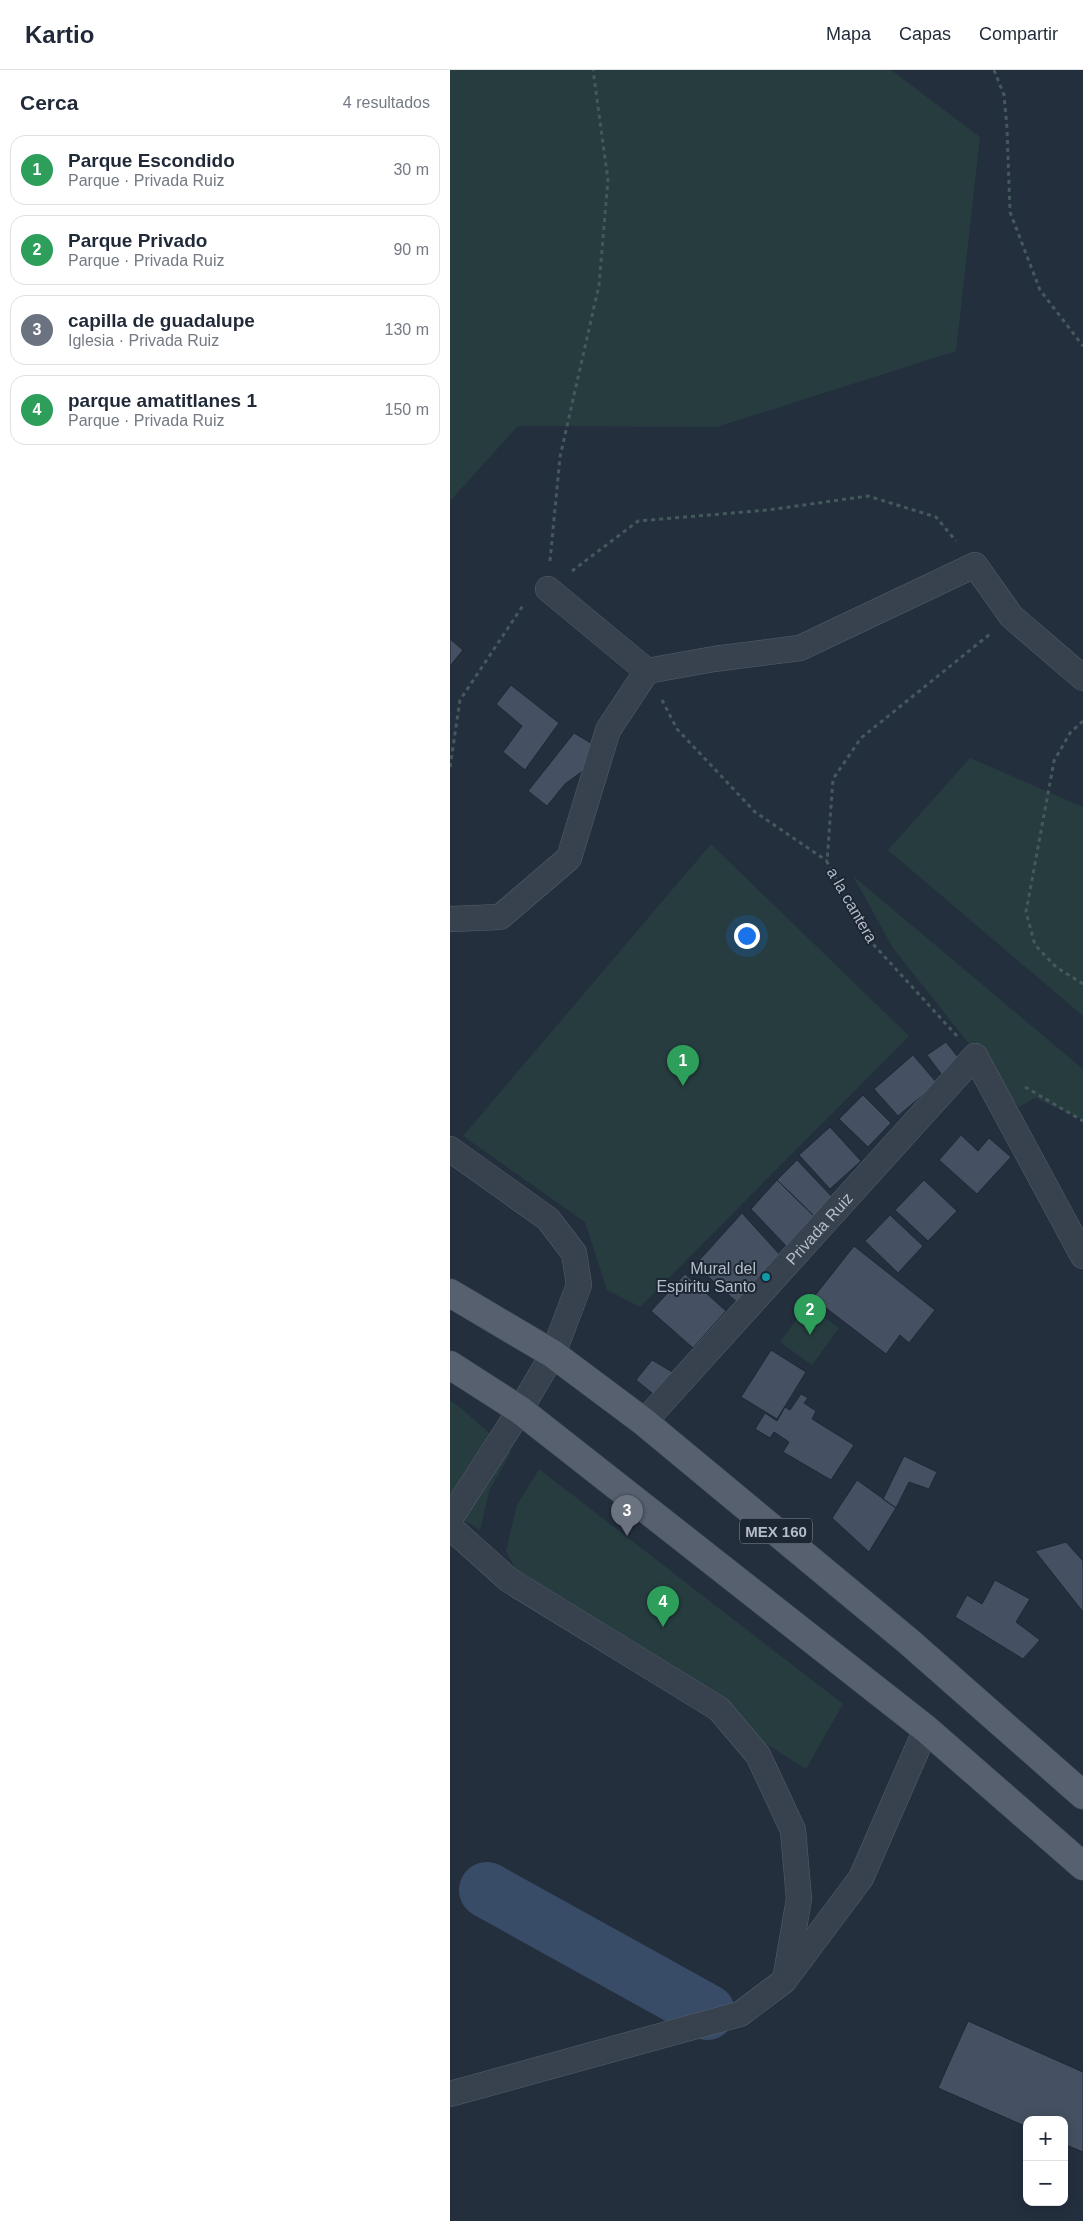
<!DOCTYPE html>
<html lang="es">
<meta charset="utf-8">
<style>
:root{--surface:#fff;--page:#f2f2f3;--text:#1f2937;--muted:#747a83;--line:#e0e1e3;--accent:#4f688e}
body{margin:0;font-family:Helvetica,sans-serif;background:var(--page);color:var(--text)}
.controls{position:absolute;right:15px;bottom:15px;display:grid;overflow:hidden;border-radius:10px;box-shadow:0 2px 12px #0003}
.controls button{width:45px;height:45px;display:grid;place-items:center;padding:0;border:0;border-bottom:1px solid var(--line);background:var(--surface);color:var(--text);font:25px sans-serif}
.you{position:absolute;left:296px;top:865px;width:18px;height:18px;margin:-12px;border:4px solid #fff;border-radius:50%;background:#1a73e8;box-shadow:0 0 0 8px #1a73e833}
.badge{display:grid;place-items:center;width:32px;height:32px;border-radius:50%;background:var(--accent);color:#fff;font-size:16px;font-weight:700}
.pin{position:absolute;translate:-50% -41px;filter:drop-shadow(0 1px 2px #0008)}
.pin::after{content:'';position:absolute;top:26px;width:18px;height:15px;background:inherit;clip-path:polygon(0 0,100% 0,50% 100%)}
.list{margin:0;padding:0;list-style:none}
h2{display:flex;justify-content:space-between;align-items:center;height:65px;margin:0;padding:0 20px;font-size:21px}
h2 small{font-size:16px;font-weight:400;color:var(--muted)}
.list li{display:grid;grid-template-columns:32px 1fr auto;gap:15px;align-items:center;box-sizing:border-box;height:70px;margin:0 10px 10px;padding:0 10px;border:1px solid var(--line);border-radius:15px}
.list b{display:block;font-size:19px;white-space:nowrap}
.list p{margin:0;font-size:16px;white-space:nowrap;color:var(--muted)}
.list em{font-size:16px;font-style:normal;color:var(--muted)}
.map{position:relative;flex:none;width:633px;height:2151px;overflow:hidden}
header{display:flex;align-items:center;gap:30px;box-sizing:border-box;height:70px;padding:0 25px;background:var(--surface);border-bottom:1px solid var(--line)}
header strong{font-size:24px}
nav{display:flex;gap:28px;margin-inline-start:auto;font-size:18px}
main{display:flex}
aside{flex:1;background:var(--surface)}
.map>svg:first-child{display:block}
.green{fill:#263c3f}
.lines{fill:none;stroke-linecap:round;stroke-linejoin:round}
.river{stroke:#394c67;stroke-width:56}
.building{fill:#455162;stroke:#1f2835}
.minor-casing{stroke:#565f6c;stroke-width:26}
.primary-casing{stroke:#414a57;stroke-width:29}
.path{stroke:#44595c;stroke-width:3;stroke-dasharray:4 4;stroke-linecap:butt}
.minor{stroke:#38414e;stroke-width:25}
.primary{stroke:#56606e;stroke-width:28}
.culture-dot{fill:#0f9aa8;stroke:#1d2633;stroke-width:2}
.labels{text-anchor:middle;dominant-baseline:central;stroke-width:4;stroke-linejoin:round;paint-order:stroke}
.shield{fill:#1d2633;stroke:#878f9c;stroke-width:1}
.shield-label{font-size:15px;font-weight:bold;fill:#b4bcc9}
.street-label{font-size:16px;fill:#b4bcc9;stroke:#1d2633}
.poi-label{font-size:16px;fill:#b4bcc9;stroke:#1d2633;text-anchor:end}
</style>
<header>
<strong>Kartio</strong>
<nav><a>Mapa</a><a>Capas</a><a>Compartir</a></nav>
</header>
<main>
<aside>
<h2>Cerca<small>4 resultados</small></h2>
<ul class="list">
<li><span class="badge" style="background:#2e9e5b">1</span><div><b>Parque Escondido</b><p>Parque · Privada Ruiz</p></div><em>30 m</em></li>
<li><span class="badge" style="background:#2e9e5b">2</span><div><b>Parque Privado</b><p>Parque · Privada Ruiz</p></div><em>90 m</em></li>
<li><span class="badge" style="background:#6b7280">3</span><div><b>capilla de guadalupe</b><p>Iglesia · Privada Ruiz</p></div><em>130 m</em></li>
<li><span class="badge" style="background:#2e9e5b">4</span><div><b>parque amatitlanes 1</b><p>Parque · Privada Ruiz</p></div><em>150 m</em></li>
</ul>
</aside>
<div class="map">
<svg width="633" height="2151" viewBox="0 0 633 2151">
<rect width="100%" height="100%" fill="#242f3e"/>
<path class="green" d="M0 0H441L530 67 506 281 267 357 68 356 0 431Z
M520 688 633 737V946L438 780Z
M261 774 459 966 190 1237 157 1220 135 1152 13 1066Z
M403 806 633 999V1050L585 1028 569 1037 443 878Z
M357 1235 389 1258 362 1295 330 1272Z
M0 1331 12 1339 61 1382 39 1421 30 1460 0 1442Z
M89 1399 393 1634 356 1699 79 1524 56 1481 67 1435Z"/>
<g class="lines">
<path class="river" d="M37 1820 257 1942"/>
</g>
<path class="building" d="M0 569 13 580 0 596Z
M61 615 109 653 75 700 53 682 72 656 46 634Z
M124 663 151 679 134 700 115 714 97 736 78 721Z
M496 972 511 991 492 1005 477 985Z
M463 985 487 1013 448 1046 424 1019Z
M413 1025 441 1053 418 1077 389 1049Z
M380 1057 411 1091 380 1119 349 1085Z
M511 1065 528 1081 539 1068 561 1087 527 1124 489 1090Z
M347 1090 384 1129 366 1148 327 1110Z
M327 1110 366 1148 338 1178 301 1139Z
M474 1110 507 1141 478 1171 445 1140Z
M292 1143 331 1186 289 1234 245 1195Z
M440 1145 473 1176 448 1203 415 1171Z
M404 1176 485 1240 459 1273 450 1265 436 1284 363 1228Z
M235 1204 276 1241 243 1278 201 1241Z
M321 1280 356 1302 327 1349 291 1327Z
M202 1290 224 1303 207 1327 186 1310Z
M351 1324 358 1328 354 1333 366 1341 362 1349 404 1375 381 1410 333 1382 339 1372 324 1362 320 1368 305 1359 315 1343 327 1351 335 1337 340 1340Z
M454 1386 487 1402 479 1419 459 1412 446 1438 433 1429Z
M407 1410 446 1438 419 1482 382 1448Z
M616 1472 633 1491V1542L585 1481Z
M545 1510 580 1529 566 1552 590 1570 573 1589 505 1547 517 1525 532 1534Z
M518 1951 633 2002V2082L614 2074V2050H577V2057L488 2018Z"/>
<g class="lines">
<g class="minor-casing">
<g id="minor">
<path d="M98 519 197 601 264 589 350 578 525 495 561 546 633 608"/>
<path d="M0 849 50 847 119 788 158 660 197 601"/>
<path d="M0 1079 98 1149 124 1183 129 1215 103 1284 70 1340 0 1449"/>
<path id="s1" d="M194 1352 525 986 633 1186"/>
<path d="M0 1457 59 1510 269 1639 308 1685 343 1760 349 1829 336 1904"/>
<path d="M0 2024 290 1944 334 1911 411 1808 476 1659"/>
</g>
</g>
<g class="primary-casing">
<path id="primary" d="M0 1223 103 1284 194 1352 458 1571 633 1725
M0 1295 70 1340 476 1659 633 1796"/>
</g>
<path class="path" d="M544 0 554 25 557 58 560 142 590 220 633 276
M100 491 110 387 149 215 158 110 143 0
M122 501 188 451 318 440 418 426 486 447 506 471
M212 630 227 659 305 742 377 791
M633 651 620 663 604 691 576 842 585 875 606 897 633 914
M0 697 10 630 74 534
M507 966 423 874 377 792 383 709 411 668 540 564
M575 1017 633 1051"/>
<use href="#minor" class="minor"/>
<use href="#primary" class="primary"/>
</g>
<circle class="culture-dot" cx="316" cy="1207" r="5"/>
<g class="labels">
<rect class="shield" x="290" y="1448.5" width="72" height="25" rx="4"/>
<g class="shield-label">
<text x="326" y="1461">MEX 160</text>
</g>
<g class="street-label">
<text transform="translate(402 835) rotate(60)">a la cantera</text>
<text stroke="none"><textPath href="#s1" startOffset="261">Privada Ruiz</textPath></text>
</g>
<g class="poi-label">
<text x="306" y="1198">Mural del<tspan x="306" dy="18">Espiritu Santo</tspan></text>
</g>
</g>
</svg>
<div class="controls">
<button>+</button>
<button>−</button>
</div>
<div class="you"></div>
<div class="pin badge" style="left:233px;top:1016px;background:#2e9e5b">1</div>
<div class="pin badge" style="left:360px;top:1265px;background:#2e9e5b">2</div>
<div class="pin badge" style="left:177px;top:1466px;background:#6b7280">3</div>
<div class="pin badge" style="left:213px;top:1557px;background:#2e9e5b">4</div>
</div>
</main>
